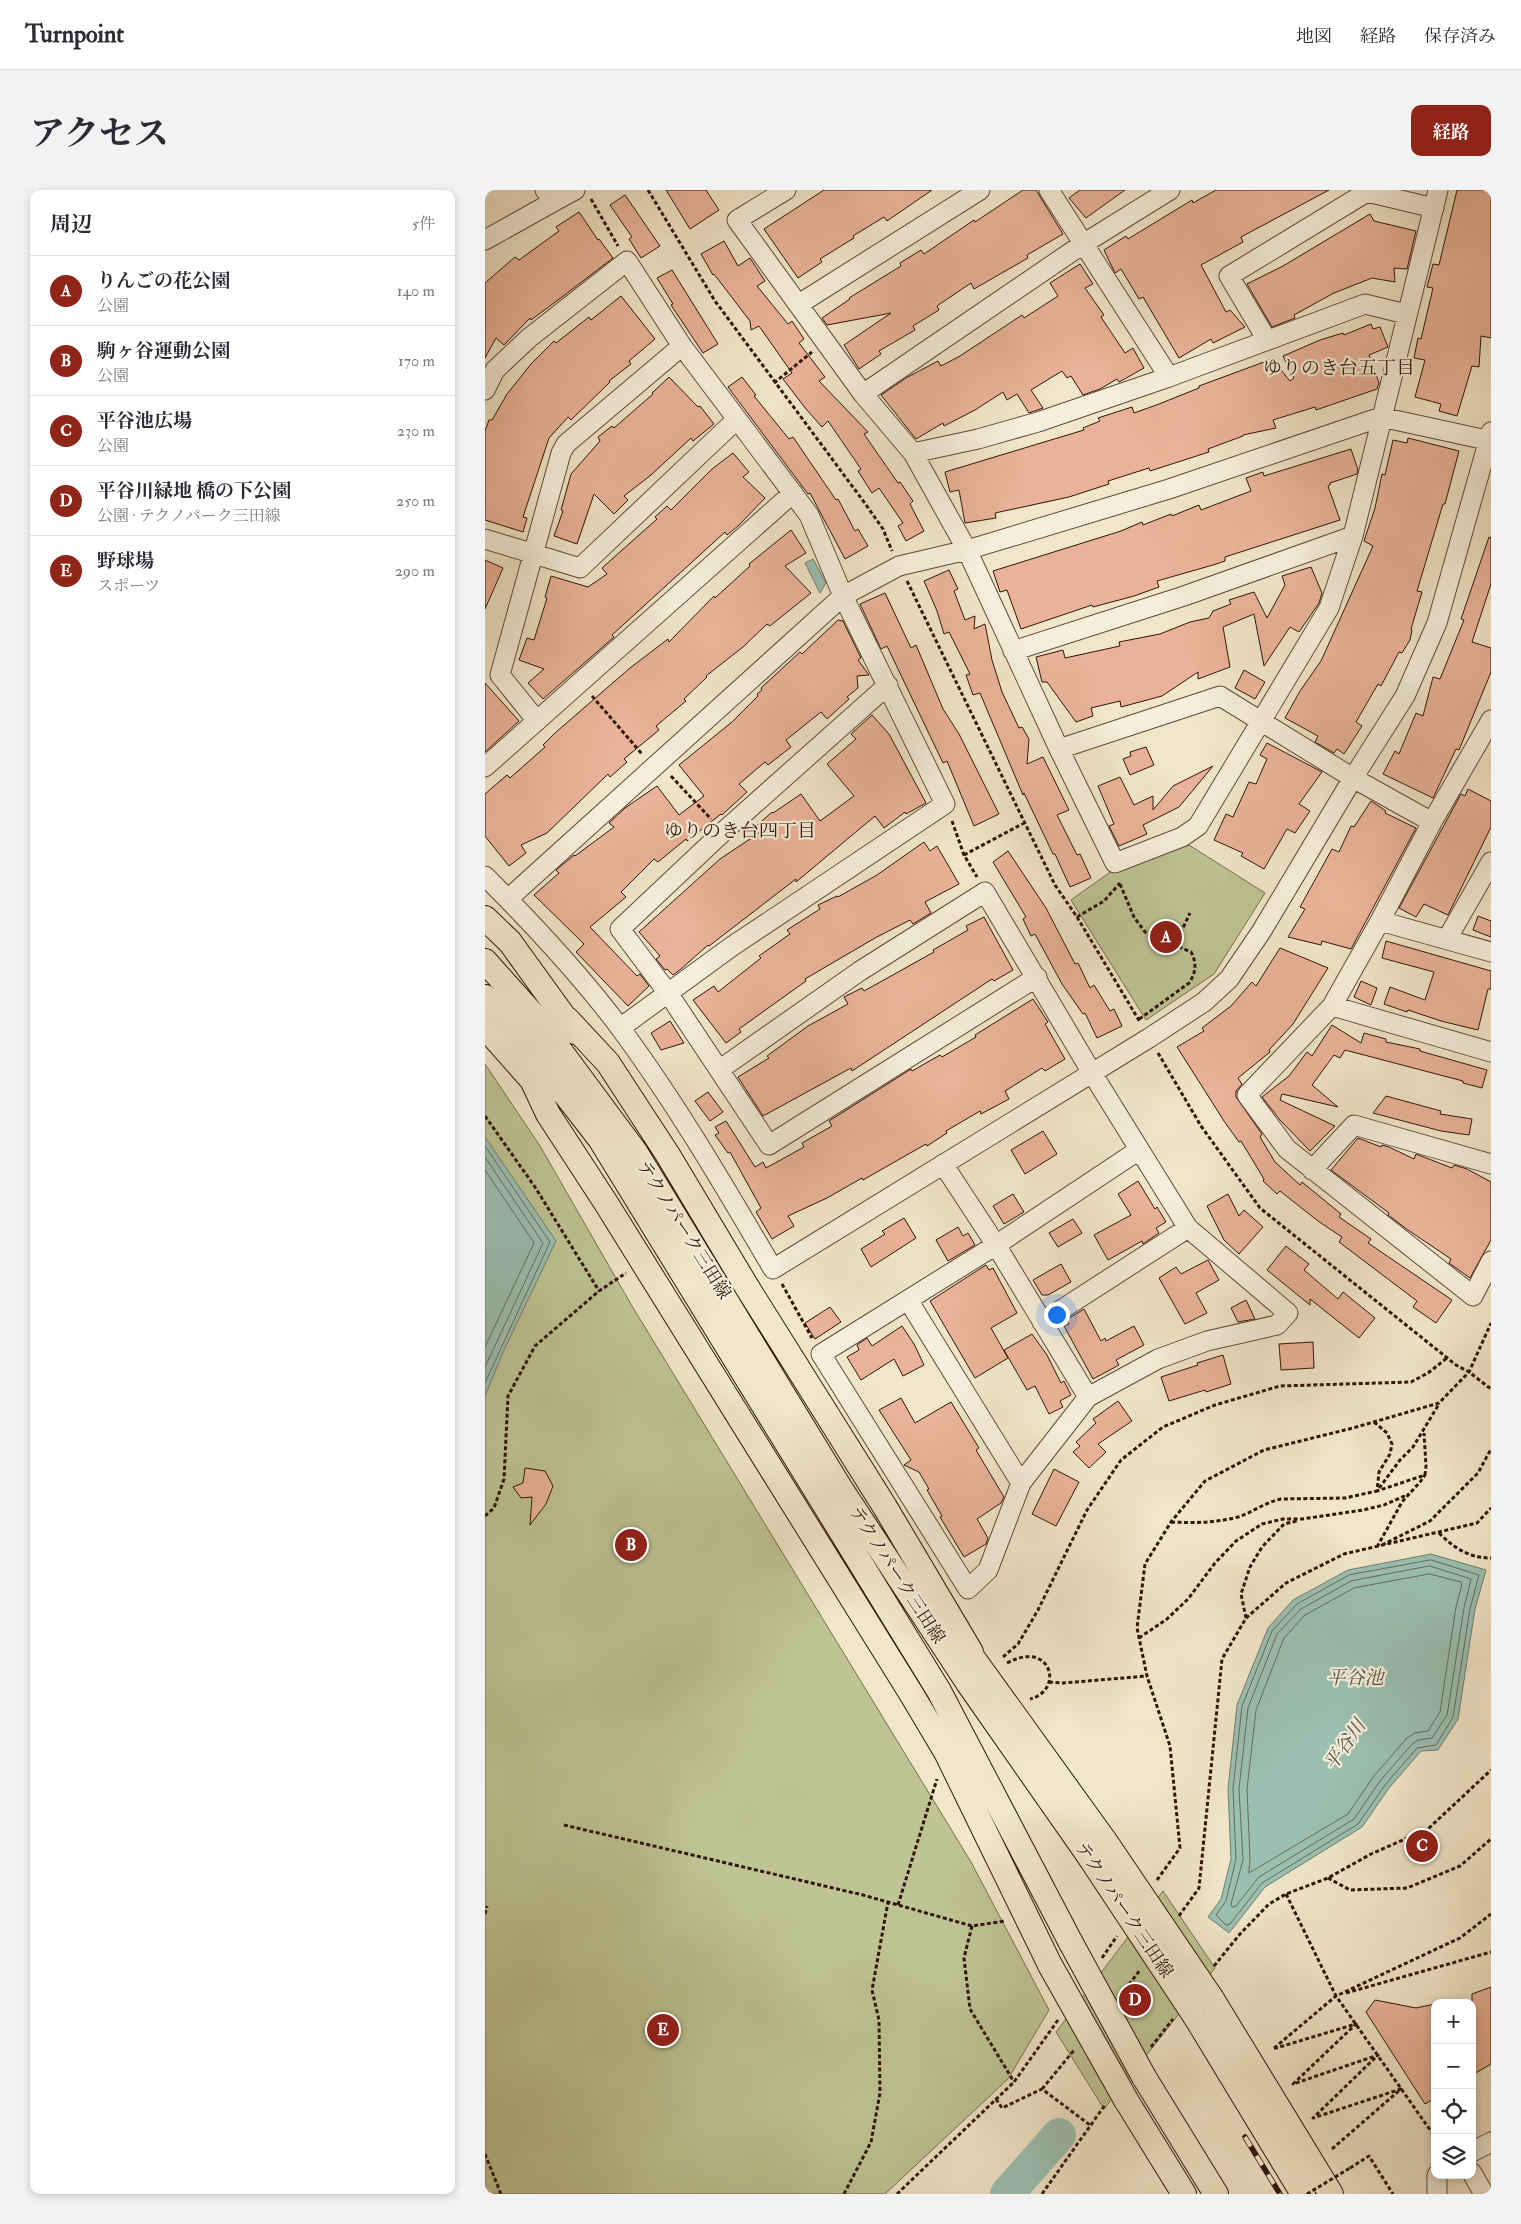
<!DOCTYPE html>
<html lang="ja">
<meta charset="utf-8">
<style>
:root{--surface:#fff;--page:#f2f2f3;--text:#2b2b33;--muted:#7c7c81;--line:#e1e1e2;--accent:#8f2418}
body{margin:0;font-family:"IM FELL Double Pica","Noto Serif JP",serif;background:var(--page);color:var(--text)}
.controls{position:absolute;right:15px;bottom:15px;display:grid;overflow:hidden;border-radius:10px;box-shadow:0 2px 8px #0003}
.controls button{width:45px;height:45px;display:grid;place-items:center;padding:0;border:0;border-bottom:1px solid var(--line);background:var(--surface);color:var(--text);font:25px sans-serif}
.you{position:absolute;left:571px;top:1124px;width:18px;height:18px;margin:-12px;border:4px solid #fff;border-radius:50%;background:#1a73e8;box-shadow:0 0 0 8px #1a73e833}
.badge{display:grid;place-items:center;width:32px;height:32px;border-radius:50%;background:var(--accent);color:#fff;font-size:16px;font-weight:700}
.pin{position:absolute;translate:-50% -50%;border:2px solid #fff;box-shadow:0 1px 5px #0006}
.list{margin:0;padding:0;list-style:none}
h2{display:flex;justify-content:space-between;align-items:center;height:65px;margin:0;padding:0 20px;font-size:21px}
h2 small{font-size:16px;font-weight:400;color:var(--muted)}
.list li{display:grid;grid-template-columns:32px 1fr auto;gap:15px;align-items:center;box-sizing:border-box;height:70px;padding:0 20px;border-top:1px solid var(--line)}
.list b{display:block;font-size:19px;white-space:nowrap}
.list p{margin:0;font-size:16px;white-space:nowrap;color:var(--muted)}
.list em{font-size:16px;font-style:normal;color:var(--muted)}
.icon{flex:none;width:28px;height:28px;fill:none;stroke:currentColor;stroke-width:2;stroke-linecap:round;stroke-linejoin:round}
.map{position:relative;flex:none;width:1006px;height:2004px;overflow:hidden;border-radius:10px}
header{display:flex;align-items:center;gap:30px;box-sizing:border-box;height:70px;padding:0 25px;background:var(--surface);border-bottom:1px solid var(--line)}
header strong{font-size:24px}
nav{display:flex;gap:28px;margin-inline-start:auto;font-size:18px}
.intro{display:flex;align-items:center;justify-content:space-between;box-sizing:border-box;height:120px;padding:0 30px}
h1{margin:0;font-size:35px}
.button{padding:12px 22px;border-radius:10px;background:var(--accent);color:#fff;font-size:18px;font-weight:700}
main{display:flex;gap:30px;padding:0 30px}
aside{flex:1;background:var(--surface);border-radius:10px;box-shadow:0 2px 8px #0003}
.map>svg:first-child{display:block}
.green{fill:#bec494;stroke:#776c4e}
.water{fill:#9bc0b2;stroke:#707c6e}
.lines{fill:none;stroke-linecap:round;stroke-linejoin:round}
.shore{stroke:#666a5c;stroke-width:1}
.river{stroke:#9bc0b2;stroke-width:34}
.building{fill:#eab399;stroke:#301507}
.minor-casing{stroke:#604938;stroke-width:21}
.major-casing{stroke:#301507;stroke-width:26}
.path{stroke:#301507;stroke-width:3;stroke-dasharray:4 2.5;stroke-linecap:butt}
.minor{stroke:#f6efdc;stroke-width:19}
.major{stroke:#f1e6c9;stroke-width:24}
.rail-casing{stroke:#301507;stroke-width:5.5}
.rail{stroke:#f6efdc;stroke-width:4;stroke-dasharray:11;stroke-linecap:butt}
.major-bridge-casing{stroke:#301507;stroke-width:26;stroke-linecap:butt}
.path-bridge{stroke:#301507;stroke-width:3;stroke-dasharray:4 2.5;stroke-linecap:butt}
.major-bridge{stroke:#f1e6c9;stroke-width:24}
.labels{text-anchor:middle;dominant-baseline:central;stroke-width:4.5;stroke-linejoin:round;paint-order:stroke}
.street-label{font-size:18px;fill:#301507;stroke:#f6efdc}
.neighbourhood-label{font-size:19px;fill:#301507;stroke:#f6efdc}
.water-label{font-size:19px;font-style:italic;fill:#555143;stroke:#f6efdc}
</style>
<header>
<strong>Turnpoint</strong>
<nav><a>地図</a><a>経路</a><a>保存済み</a></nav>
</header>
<div class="intro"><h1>アクセス</h1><a class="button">経路</a></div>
<main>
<aside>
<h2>周辺<small>5件</small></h2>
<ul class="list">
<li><span class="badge">A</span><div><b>りんごの花公園</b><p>公園</p></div><em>140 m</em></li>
<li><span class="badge">B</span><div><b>駒ヶ谷運動公園</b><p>公園</p></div><em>170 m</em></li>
<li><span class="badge">C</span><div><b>平谷池広場</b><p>公園</p></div><em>230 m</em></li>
<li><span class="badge">D</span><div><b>平谷川緑地 橋の下公園</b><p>公園 · テクノパーク三田線</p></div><em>250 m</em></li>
<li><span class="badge">E</span><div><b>野球場</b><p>スポーツ</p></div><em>290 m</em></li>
</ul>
</aside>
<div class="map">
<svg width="1006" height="2004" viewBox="0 0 1006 2004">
<rect width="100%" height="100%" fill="#f1e6c9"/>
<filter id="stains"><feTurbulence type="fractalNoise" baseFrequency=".004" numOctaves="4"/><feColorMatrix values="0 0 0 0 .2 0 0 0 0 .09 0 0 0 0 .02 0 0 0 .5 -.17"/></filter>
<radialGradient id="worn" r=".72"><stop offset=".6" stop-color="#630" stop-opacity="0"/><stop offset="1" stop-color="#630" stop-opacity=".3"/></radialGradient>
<path class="green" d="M704 655 780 703 729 784 661 830 586 710 631 678Z
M0 874 55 956 147 1116 486 1672 564 1820 523 1889 400 2004H0Z
M678 1701 730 1778 619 1919 571 1842Z"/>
<path class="water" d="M328 369 341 393 335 403 320 373Z
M0 947 71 1051 18 1162 0 1206Z
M946 1364 1001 1380 990 1419 973 1529 953 1560 936 1561 904 1598 877 1637 780 1697 744 1743 723 1727 736 1709 746 1669 743 1599 752 1515 783 1438 808 1410 863 1380Z"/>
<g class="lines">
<path class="shore" d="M0 956 65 1052 0 1193
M0 967 58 1053 0 1177
M0 980 49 1053 0 1157
M946 1370 994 1385 985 1419 968 1527 951 1555 932 1558 900 1595 873 1634 777 1693 745 1734 741 1735 731 1725 741 1711 751 1669 748 1599 757 1516 787 1441 812 1414 864 1385Z
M945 1376 986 1389 979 1418 962 1525 947 1548 933 1550 927 1554 895 1591 869 1629 774 1687 751 1716 747 1717 746 1714 758 1670 754 1599 763 1518 792 1444 816 1419 866 1391Z
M945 1384 976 1392 977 1394 971 1417 955 1522 943 1541 930 1543 922 1548 889 1586 863 1624 764 1683 765 1668 762 1599 771 1520 799 1448 820 1425 869 1398Z"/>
<path class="river" d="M522 2004 574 1945"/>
</g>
<path class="building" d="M181 0H221L234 20 205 39Z
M339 0H447L402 31 399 27 368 46 369 48 335 69 337 72 313 88 279 39Z
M538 0H551L578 44 542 65 543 68 489 99 486 93 452 116 454 120 428 136 430 140 394 161 396 164 374 179 359 155 406 123 342 135 337 128 365 109 364 108 416 76 415 73 436 60 439 64 489 30 490 32Z
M595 0H640L601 28 584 8Z
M731 0H844L756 47 758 52 716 75 741 122 745 120 760 137 728 153 726 149 694 168 658 107 654 109 636 79 630 83 619 60 641 46 643 49 707 10 708 13Z
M972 0H1006V148L996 146 994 177 987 176 972 226 954 221 956 214 930 207 940 170 929 168 933 148 936 149 948 98 942 97 948 74 954 75Z
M140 5 175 56 156 68 144 49 147 47 125 15Z
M94 22 113 50 114 49 128 68 77 107 46 130 45 128 19 155 11 148 0 168V93L30 67 34 70 74 41 71 37Z
M885 24 889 31 931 41 922 79 909 78 910 92 887 88 849 103 809 125 810 128 787 137 762 94 798 76Z
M239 51 253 76 265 68 280 91 272 96 303 134 307 131 319 149 314 153 340 187 334 191 383 242 379 244 413 293 415 292 428 311 425 314 439 341 421 351 413 336 418 333 394 298 387 303 373 281 376 279 343 231 337 237 321 219 298 189 307 183 274 136 266 140 265 131 229 84 228 85 216 64Z
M595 74 608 94 600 98 619 125 616 127 640 163 648 158 659 178 634 192 632 189 615 199 598 205 586 186 582 188 577 181 546 200 558 218 544 223 532 204 522 210 518 202 490 220 459 236 458 233 431 249 396 205 421 188 453 171 456 176 475 166 537 125 539 128 573 106 565 93Z
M187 80 233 154 218 163 186 115 188 114 172 88Z
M136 106 170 149 144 171 146 174 124 191 125 192 86 230 83 227 64 248 38 327 42 328 38 342 0 330V241L4 230H7L22 204 46 174 69 151 71 153 104 127 106 130Z
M886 134 888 139 895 137 903 157 884 165 894 193 892 199 831 220 830 217 788 230 791 238 758 245V246L723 259 724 262 665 281 664 278 623 291 624 294 584 307 510 323 511 328 480 333 474 300 465 302 460 282 599 240 598 238 615 231 613 228 647 217 649 223 674 214 714 198V196L787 169 805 191 809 188 798 166 835 150 858 143 859 145Z
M184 187 213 217 215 216 229 234 208 251 206 248 166 285 139 306 143 310 129 324 109 304 92 354 69 346 78 321 76 320 86 284 115 251 113 247 127 236 129 238 168 204 167 203Z
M257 187 271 205 269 206 304 249 308 247 351 310 353 309 370 341 373 339 383 356 360 369 325 303 323 304 243 197Z
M923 248 974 261 960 314H958L932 401 937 402 926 439 927 440 925 450 917 463 914 462 896 496 893 494 871 532 877 536 859 564 852 559 849 563 830 552 833 546 800 528 815 501 836 471 888 356 879 351 890 318 897 284 900 285 908 250 922 253Z
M866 259 873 280 872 284 845 293V295L843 296 855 330 740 367V371L728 375 672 391 674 397 649 406 608 417 607 415 536 439 522 400 515 402 508 381 636 341 657 332 658 335 686 324 687 326 714 315 716 320 766 301 761 288 778 282 779 286Z
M248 263 264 282 258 287 280 308 253 336 242 345 240 342 127 445 129 447 58 509 43 493 59 479 34 470 42 448 49 450 62 408 60 407 66 386 103 397 122 384 117 378 172 329 170 327 182 316 186 320 227 279Z
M306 340 321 363 300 376 326 403 285 436 282 434 258 457 221 486 222 487 199 509 201 511 171 536 174 540 139 569 142 572 125 587 123 584 62 643 36 655 41 663 24 676 0 646V604L22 585 25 588 60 557 58 555 70 543 145 478 183 449 184 452 229 406 230 408 265 376 264 374Z
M1004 347 1006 348V394L987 452 1006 458V482L974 560 971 559 948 608 898 584 910 561 914 564 931 523 938 526 948 487 955 489 979 430 976 429Z
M0 370 18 378 0 419Z
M826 377 837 403 834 413 814 442 805 437 779 476 769 424 738 437 745 477 713 489V482L677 506 636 517 635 511 606 518 608 526 591 532 562 492H557L551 467 578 460 580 468 635 456 634 452 675 444 705 432 724 428 728 421 746 414 744 410 769 402 782 428 800 395 797 386Z
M464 380 473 399 469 401 480 430 490 426 489 439 500 434 507 470 517 502 534 538 537 537 544 549 542 574 558 567 584 620 572 625 592 665 595 664 606 688 585 697 570 664H568L539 603 538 605 495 503 488 505 481 485 485 484 464 442 459 444 452 421 439 391Z
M400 403 426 458 431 455 458 519 474 544 514 624 489 636 462 571 458 573 402 456 396 459 375 414Z
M353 430 358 431 376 468 373 470 384 485 372 486 373 498 362 507 364 509 342 529 336 522 301 550 306 557 283 575 280 572 254 594 262 602 237 625 236 624 202 651 201 649 173 672 169 669 136 702 141 707 105 737 152 786 155 784 164 796 143 816 91 762 99 754 49 705 74 683 71 680 89 665 90 666 129 637 124 633 140 618 172 596 194 625 219 606 194 575 247 532 273 506 272 504 277 500 276 498 315 462 317 464Z
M759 480 780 492 770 509 750 498Z
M0 493 34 531 0 562Z
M387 525 404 544 441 613 421 624 420 622 399 638 390 626 311 692V689L224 756 223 755 196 779 188 785 182 779 180 780 171 769 175 766 154 742 235 669 274 643 269 638 287 622 288 623 316 604 335 631 369 606 342 574 371 549 366 544Z
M782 553 837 582 814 614 825 621 810 643 802 639 779 679 756 666 758 663 729 650 741 624 748 627 764 592 771 594 782 569 775 565Z
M661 557 669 575 645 585 638 569 646 566 645 562Z
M728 576 694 617 658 635 662 644 634 656 624 636 629 634 613 596 635 587 649 615 668 606V620L688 596Z
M983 599 1006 611V637L963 725 939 714 931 727 914 718 976 604 980 606Z
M886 611 901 621 900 623 931 638 866 759 837 751 836 755 803 747 820 719 815 717 847 659 854 662 866 636 869 637Z
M439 652 445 661 452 656 474 694 440 712 446 723 428 734 425 730 390 748 320 789 321 791 254 839 256 842 241 853 208 810 229 796 233 802 276 768 274 766 305 744 302 740 335 719 333 715 352 706 353 707 392 685Z
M523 661 561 718 590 774 593 773 605 798 609 795 625 821 629 819 637 836 612 848 600 823 598 824 577 794 550 744 546 746 538 729 541 727 508 672Z
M993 726 1006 731V747L988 740Z
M499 727 528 780 509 791 507 789 367 881 366 878 278 926 253 887 284 868 282 866 323 836 363 814 359 807 377 798 379 801 449 762 448 760 483 740 481 736Z
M901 751 1006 781V799H1003L993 840 956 831 923 820 922 822 899 814 905 797 940 810 949 782 897 768Z
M795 758 843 778 808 834 784 860 785 862 753 888 757 894 751 901V907L777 944 775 947 790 972 815 995 817 992 856 1024 854 1027 886 1049 883 1053 967 1110 951 1133 928 1117 932 1111 854 1052 857 1047 833 1031 795 1001 792 1004 778 991 779 989 756 951 754 952 739 931 692 857 719 841 717 838 746 816 767 792 771 796Z
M876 791 892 798 886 815 869 807Z
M548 809 563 832 560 834 580 869 560 881 557 878 520 901 524 909 496 924 495 921 461 941 462 943 442 956 441 954 378 990 377 988 342 1008 303 1026 309 1036 287 1049 271 1022 276 1018 245 962 243 963 230 945 234 943 230 937 241 931 270 977 278 972 281 978 319 957 317 953 347 936 344 931 426 879 427 881 455 865 457 867 491 847 490 845Z
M185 831 199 853 176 860 166 843Z
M847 835 876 853 879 843 901 849V852L935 859V861L1002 880 997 898 978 893V891L860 860 855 868 849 865 827 895 853 917 797 904 795 910 850 936 825 961 795 930 777 907 804 886 822 862 827 866Z
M223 902 238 922 225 931 210 911Z
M901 906 956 921 955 924 987 929 984 945 956 941 888 923Z
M558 941 572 964 540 984 526 960Z
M873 948 896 957 897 955 904 957 929 969 931 964 967 978 969 975 982 979 1006 992V1050L985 1088 964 1073 966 1069 923 1040 903 1025 904 1023 846 980Z
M653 991 670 1019 672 1017 681 1032 671 1038 674 1043 658 1054 657 1051 623 1070 609 1045 646 1025 633 1004Z
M528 1004 539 1022 519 1034 508 1016Z
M743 1004 754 1026 759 1020 778 1037 754 1064 739 1050 722 1016Z
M419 1028 431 1048 386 1077 376 1059 400 1044 397 1041Z
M588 1029 597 1043 573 1057 564 1043Z
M473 1037 478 1046 483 1043 490 1055 463 1071 451 1050Z
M801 1056 824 1074 819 1080 853 1109 858 1102 890 1128 874 1148 825 1109V1115L782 1080Z
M723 1070 734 1090 711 1103 722 1123 700 1134 674 1088 691 1077 696 1084Z
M576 1074 586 1092 563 1105H557L548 1090Z
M501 1075 504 1080 508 1078 532 1123 506 1138 523 1168 490 1188 445 1111Z
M761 1110 770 1129 753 1132 746 1118Z
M345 1117 356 1132 330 1149 320 1133Z
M599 1119 616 1151 620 1148 621 1151 649 1136 659 1155 631 1170 634 1175 608 1189 579 1136 584 1134 581 1130Z
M417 1136 429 1154 439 1175 418 1186 409 1169 376 1190 362 1167 374 1160 372 1155 382 1148 387 1156Z
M547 1144 562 1165 576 1193 579 1191 586 1205 575 1211 578 1217 564 1224 550 1196 542 1200 519 1160Z
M828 1152 829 1178 796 1180 794 1154Z
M738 1165 746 1194 721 1202 720 1200 684 1211 676 1187 713 1175 712 1173Z
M416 1208 430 1233 466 1212 494 1258 491 1260 519 1307 516 1313 492 1329 503 1348 501 1354 479 1367 455 1327 457 1326 442 1300 444 1299 434 1282 419 1275 426 1270 394 1220Z
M633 1211 647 1231 613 1254 621 1262 604 1278 588 1262 595 1256 591 1252 611 1233 608 1229Z
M40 1278 60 1281 68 1296 61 1314 45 1335 47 1307 36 1308 28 1297 38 1293Z
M569 1279 594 1292 571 1336 547 1324Z
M1006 1797V1874L987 1885V1804Z
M890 1810 931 1818 950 1814V1908L940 1914 881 1822Z"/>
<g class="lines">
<g class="minor-casing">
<path id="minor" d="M60 0 68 12 90 0
M301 0 252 30 378 204 428 263 482 360 574 559 630 673 697 647 713 636 844 418 868 346 953 0
M0 50 68 12
M314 114 495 0
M782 150 744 86 882 2 949 18
M684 187 880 114 921 124
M0 200 10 180 44 148 142 71 197 156 324 325 358 406 460 614 246 757 135 838
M378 204 598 54 685 0
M428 263 493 249 553 232 684 187 564 0
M0 349 95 378 252 229
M528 461 699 406 868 346
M403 495 239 641 135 739 183 803 284 955 552 787
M52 531 15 485 76 263 81 254 197 156
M574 559 735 506 868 588 947 632 1006 530
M0 577 308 303
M947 632 895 731 847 816 762 905 802 959 988 1106 1006 1071
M0 686C48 734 95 784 136 839 192 915 240 997 288 1079L664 848 719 812 744 789 776 742 868 588 920 506 952 433 1006 242
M23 709 358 406 414 376 482 360 684 299 896 227 1006 251
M895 731 1006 762
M962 749 1006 672
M847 816 1006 862
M234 880 375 781 500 702 607 883 703 1038 803 1123 792 1135 722 1151 673 1169 603 1207 536 1293 503 1380 483 1399 336 1164 511 1055 458 974
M827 980 869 935 1006 974
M423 1110 536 1293
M557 1132 703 1038
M603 1207 511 1055 654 960
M987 1962 1006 1952
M987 1983 999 2004
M952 1985V2004"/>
</g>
<g class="major-casing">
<path id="major" d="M0 728 25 752 90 842
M0 771 51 828 151 963 354 1296 483 1493 606 1669
M0 807 32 842 115 949 454 1501 586 1753
M82 829 123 873 183 965 262 1097 400 1317 486 1462
M0 837 47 890 63 924 121 1013 427 1505 461 1562 565 1775
M475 1450 620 1651
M727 1809 846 2004
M710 1826 818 2004
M659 1887 731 2004
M641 1910 699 2004"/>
</g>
<path class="path" d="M163 0 230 111 379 312 398 339 407 361
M106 9 133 56
M289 193 327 162
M422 391 570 695 592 727 655 832
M107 506 157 564
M186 586 226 629
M467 631 479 665 492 687
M479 665 539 633
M635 694 649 727 660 742 706 762C712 773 711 783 704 793L653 830
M592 727 619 711 635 693
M690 755 705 723
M673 863 716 936 775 1018 971 1175 984 1182 1006 1199
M0 926 50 997 114 1101
M297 1094 327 1148
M889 1232 902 1243 907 1254 905 1264 894 1282 892 1301 940 1285 941 1276 939 1243
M0 1326 9 1318 19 1289 23 1206 50 1156 114 1101 141 1083
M686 1332C709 1333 730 1333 753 1327 768 1322 781 1312 796 1309L860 1308 892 1301 915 1270 928 1257 954 1214
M954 1343C969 1358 984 1368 1006 1368
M897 1355 945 1331 993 1283 1006 1259
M892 1357 917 1312 935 1292 940 1285
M761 1428 756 1404 765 1377 777 1357 799 1334 812 1331
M654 1448 682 1429 703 1409 730 1373 751 1351 777 1334 798 1329H817L878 1320 899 1315 924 1304
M518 1467 533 1454 553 1420 602 1320 636 1270 678 1237 730 1215 795 1196 926 1192 943 1183 962 1168
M522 1473C566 1449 580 1500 545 1509
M564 1492 578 1493 662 1486
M79 1635 378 1705 487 1736 520 1731
M843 1688 865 1700 922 1698 975 1676 1006 1649
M672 1690 695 1658 685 1556 662 1486 652 1438 660 1374 686 1332 720 1291 779 1260 868 1238 954 1213 984 1182 1006 1133
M801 1704 851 1806 950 1947
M413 1715 452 1589
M0 1724 2 1716
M694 1726 714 1698 737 1469 761 1428 801 1393 859 1364 992 1333 1006 1318
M487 1736 479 1768 485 1819 529 1892
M617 1768 632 1746
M729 1776 755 1744 784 1714 801 1704 843 1688 886 1664 943 1639 1006 1580
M861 1803 1006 1762
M636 1805 655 1780
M666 1857 688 1829
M557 1899 590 1859
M511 1909 517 1918 557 1899 605 1935
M847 1959 916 1899 828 1928 893 1865 808 1894 871 1834 788 1859 851 1806 975 1748 1006 1724
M0 1964 16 2004
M865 1978 884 1966 908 2004
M359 2004 386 1952 395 1903 394 1830 387 1800 403 1712
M412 2004 529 1892 573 1830
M557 2004 620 1915"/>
<use href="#minor" class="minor"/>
<use href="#major" class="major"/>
<g class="rail-casing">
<path id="rail" d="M760 1947 795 2004"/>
</g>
<use href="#rail" class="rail"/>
<g class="major-bridge-casing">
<path id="major-bridge" d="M620 1651 727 1809
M606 1669 710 1826
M586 1753 659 1887
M565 1775 641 1910"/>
</g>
<path class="path-bridge" d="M822 2004 865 1978"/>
<use href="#major-bridge" class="major-bridge"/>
</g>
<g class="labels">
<g class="street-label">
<text transform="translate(199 1040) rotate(58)">テクノパーク三田線</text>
<text transform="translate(412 1385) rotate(57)">テクノパーク三田線</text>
<text transform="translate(639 1720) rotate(56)">テクノパーク三田線</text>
</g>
<g class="neighbourhood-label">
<text x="854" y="178">ゆりのき台五丁目</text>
<text x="255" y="641">ゆりのき台四丁目</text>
</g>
<g class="water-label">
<text x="870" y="1488">平谷池</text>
<text transform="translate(860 1555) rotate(-55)">平谷川</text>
</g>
</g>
<rect width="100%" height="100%" filter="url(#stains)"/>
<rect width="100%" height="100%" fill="url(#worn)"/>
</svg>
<div class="controls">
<button>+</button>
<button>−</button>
<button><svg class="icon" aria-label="locate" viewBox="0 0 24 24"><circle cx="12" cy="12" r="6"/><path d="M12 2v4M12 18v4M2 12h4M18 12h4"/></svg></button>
<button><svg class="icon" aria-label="layers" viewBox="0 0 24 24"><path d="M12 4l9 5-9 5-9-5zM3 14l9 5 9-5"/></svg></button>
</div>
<div class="you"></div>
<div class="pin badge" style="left:681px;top:747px">A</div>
<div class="pin badge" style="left:146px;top:1355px">B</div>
<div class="pin badge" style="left:937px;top:1656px">C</div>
<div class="pin badge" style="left:650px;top:1810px">D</div>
<div class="pin badge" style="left:178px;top:1840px">E</div>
</div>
</main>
